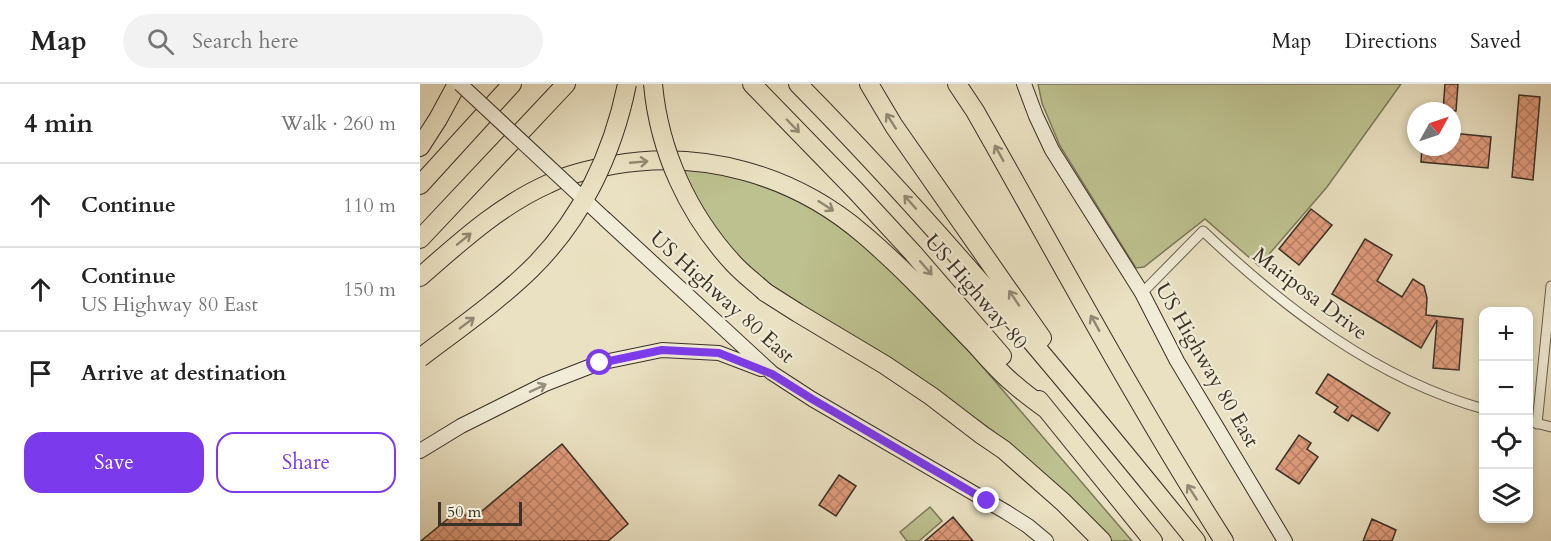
<!DOCTYPE html>
<meta charset="utf-8">
<style>
:root{--surface:#fff;--page:#f2f2f2;--text:#222;--muted:#767676;--line:#e0e0e0;--accent:#7c3aed}
body{margin:0;font-family:Cardo,serif;background:var(--page);color:var(--text)}
.controls{position:absolute;right:18px;bottom:18px;display:grid;overflow:hidden;border-radius:12px;box-shadow:0 3px 9px #0003}
.controls button{width:54px;height:54px;display:grid;place-items:center;padding:0;border:0;border-bottom:2px solid var(--line);background:var(--surface);color:var(--text);font:30px sans-serif}
.compass{position:absolute;left:987px;top:18px;width:54px;height:54px;border-radius:50%;background:var(--surface);box-shadow:0 3px 9px #0003;rotate:50deg}
.scale{position:absolute;left:18px;bottom:15px;width:84px;box-sizing:border-box;padding-left:6px;border:3px solid #3a3027;border-top:0;font-size:16px;line-height:21px;white-space:nowrap;color:#3a3027;-webkit-text-stroke:4px #f1ecd7;paint-order:stroke}
.stop{position:absolute;width:18px;height:18px;margin:-14px;border:4px solid #7c3aed;border-radius:50%;background:#fff}
.stop.end{background:#7c3aed;border-color:#fff;box-shadow:0 2px 6px #0008}
.list{margin:0;padding:0;list-style:none}
h2{display:flex;justify-content:space-between;align-items:center;height:78px;margin:0;padding:0 24px;font-size:26px}
h2 small{font-size:20px;font-weight:400;color:var(--muted)}
.list li{display:grid;grid-template-columns:39px 1fr auto;gap:18px;align-items:center;box-sizing:border-box;height:84px;padding:0 24px;border-top:2px solid var(--line)}
.list b{display:block;font-size:22px;white-space:nowrap}
.list p{margin:0;font-size:20px;white-space:nowrap;color:var(--muted)}
.list em{font-size:20px;font-style:normal;color:var(--muted)}
.actions{display:flex;gap:12px;padding:18px 24px}
.actions a{flex:1;padding:14px 0;border:2px solid var(--accent);border-radius:18px;text-align:center;font-size:21px;color:var(--accent)}
.actions .main{background:var(--accent);color:#fff}
.icon{flex:none;width:33px;height:33px;fill:none;stroke:currentColor;stroke-width:2;stroke-linecap:round;stroke-linejoin:round}
.map{position:relative;flex:none;width:1131px;height:457px;overflow:hidden}
header{display:flex;align-items:center;gap:36px;box-sizing:border-box;height:84px;padding:0 30px;background:var(--surface);border-bottom:2px solid var(--line)}
header strong{font-size:28px}
nav{display:flex;gap:33px;margin-inline-start:auto;font-size:21px}
.search{width:420px;height:54px;background:var(--page);display:flex;align-items:center;gap:15px;box-sizing:border-box;padding:0 21px;border-radius:33px;color:var(--muted);font-size:22px}
main{display:flex}
aside{flex:1;background:var(--surface)}
.map>svg:first-child{display:block}
.green{fill:#bdc18f;stroke:#7c785b;stroke-width:1.5}
.building{fill:url(#building-cross-hatch);stroke:#3a3027;stroke-width:1.5}
.lines{fill:none;stroke-linecap:round;stroke-linejoin:round}
.street-casing{stroke:#665c4e;stroke-width:11}
.secondary-casing{stroke:#3a3027;stroke-width:16}
.highway-casing{stroke:#3a3027;stroke-width:20}
.street{stroke:#f1ecd7;stroke-width:9}
.secondary{stroke:#f1ecd7;stroke-width:14}
.highway{stroke:#eae1c2;stroke-width:18}
.secondary-bridge-casing{stroke:#3a3027;stroke-width:16;stroke-linecap:butt}
.highway-bridge-casing{stroke:#3a3027;stroke-width:20;stroke-linecap:butt}
.secondary-bridge{stroke:#f1ecd7;stroke-width:14}
.highway-bridge{stroke:#eae1c2;stroke-width:18}
.oneway{stroke:#928874}
.oneway2{stroke:#968e7f}
.route{stroke:#7c3aed;stroke-width:8}
.labels{text-anchor:middle;dominant-baseline:central;stroke-width:4.5;stroke-linejoin:round;paint-order:stroke}
.street-label{font-size:21px;fill:#3a3027;stroke:#f1ecd7}
</style>
<header>
<strong>Map</strong>
<div class="search"><svg class="icon" aria-label="search" viewBox="0 0 24 24"><circle cx="10" cy="10" r="6"/><path d="M15 15l6 6"/></svg>Search here</div>
<nav><a>Map</a><a>Directions</a><a>Saved</a></nav>
</header>
<main>
<aside>
<h2>4 min<small>Walk · 260 m</small></h2>
<ul class="list">
<li><svg class="icon" aria-label="ahead" viewBox="0 0 24 24"><path d="M12 20V5M6 11l6-6 6 6"/></svg><div><b>Continue</b></div><em>110 m</em></li>
<li><svg class="icon" aria-label="ahead" viewBox="0 0 24 24"><path d="M12 20V5M6 11l6-6 6 6"/></svg><div><b>Continue</b><p>US Highway 80 East</p></div><em>150 m</em></li>
<li><svg class="icon" aria-label="arrive" viewBox="0 0 24 24"><path d="M6 21V4h12l-3 4 3 4H6"/></svg><div><b>Arrive at destination</b></div></li>
</ul>
<div class="actions"><a class="main">Save</a><a>Share</a></div>
</aside>
<div class="map">
<svg width="1131" height="457" viewBox="0 0 1131 457">
<defs>
<pattern id="building-cross-hatch" width="8" height="8" patternUnits="userSpaceOnUse" patternTransform="scale(1.5)"><rect width="8" height="8" fill="#e09b7c"/><path d="M0 0l8 8M0 8l8-8" fill="none" stroke="#b77f66"/></pattern>
</defs>
<rect width="100%" height="100%" fill="#eae1c2"/>
<filter id="stains"><feTurbulence type="fractalNoise" baseFrequency=".00333" numOctaves="4"/><feColorMatrix values="0 0 0 0 .2 0 0 0 0 .09 0 0 0 0 .02 0 0 0 .5 -.17"/></filter>
<radialGradient id="worn" r=".72"><stop offset=".6" stop-color="#630" stop-opacity="0"/><stop offset="1" stop-color="#630" stop-opacity=".3"/></radialGradient>
<path class="green" d="M618 0H981L907 103 839 182 785 135 724 183 716 184 640 62 622 19Z
M261 84 298 87 350 102 390 121 420 142 468 183 556 275 712 457H691L603 372 573 347 502 296 354 207 329 186 289 139Z
M510 423 522 437 499 457H487L480 448Z"/>
<path class="building" d="M1025 0H1038L1036 27H1023Z
M1099 11 1120 13 1113 96 1092 93Z
M1032 49 1071 53 1068 84 1001 78 1002 63H1032Z
M891 125 912 141 879 181 859 165Z
M945 155 972 171 957 197 982 213 993 195 1004 202 1007 214 1006 231 1043 235 1039 286 1013 284 1017 236 1001 264 912 210Z
M908 290 970 329 958 347 932 331 928 337 914 328 918 323 896 309Z
M879 351 891 359 887 365 898 373 879 400 856 385Z
M142 360 208 440 188 457H1L40 425 50 437Z
M419 391 436 402 416 432 399 421Z
M533 433 553 457H505Z
M952 435 976 446 972 457H943Z"/>
<g class="lines">
<g class="street-casing">
<path id="street" d="M722 209 783 147C863 223 956 295 1064 325
M1108 337 1131 343
M1117 340 1131 202"/>
</g>
<g class="secondary-casing">
<path id="secondary" d="M604 0 616 32 632 66 722 209 757 277 865 457
M185 135 352 289 392 315 586 428 608 442 626 457
M0 367 41 342 125 300 179 279 242 266 299 269 341 285"/>
</g>
<g class="highway-casing">
<path id="highway" d="M332 0 435 106 493 169 582 272
M378 0C520 144 649 300 776 457
M449 0 474 42 622 254
M537 0 555 27C637 171 715 318 804 457
M0 63 18 35 37 0
M0 101 92 0
M0 155 146 0
M0 193C40 158 79 122 128 100 148 90 171 85 193 81 283 65 374 91 443 150 482 183 517 221 553 258 566 272 579 288 594 300 604 309 615 317 626 325
M345 208 378 229 465 281 511 312 562 351 584 366 643 418 682 457
M619 316 733 457"/>
</g>
<use href="#street" class="street"/>
<use href="#secondary" class="secondary"/>
<use href="#highway" class="highway"/>
<g class="secondary-bridge-casing">
<path id="secondary-bridge" d="M40 0 185 135"/>
</g>
<g class="highway-bridge-casing">
<path id="highway-bridge" d="M233 0C239 67 268 130 313 179 323 190 334 198 345 208
M0 274C38 245 77 218 111 185 162 135 193 69 207 0"/>
</g>
<use href="#secondary-bridge" class="secondary-bridge"/>
<use href="#highway-bridge" class="highway-bridge"/>
</g>
<defs><path id="oneway-shaft" d="M-6 0H5M1.5-3L5.5 0L1.5 3" fill="none" stroke-width="1.6" stroke-linecap="round" stroke-linejoin="round" transform="scale(1.5)"/></defs>
<g class="oneway">
<use href="#oneway-shaft" transform="translate(471 37) rotate(-123)"/>
<use href="#oneway-shaft" transform="translate(373 42) rotate(46)"/>
<use href="#oneway-shaft" transform="translate(579 69) rotate(-119)"/>
<use href="#oneway-shaft" transform="translate(219 78) rotate(-5)"/>
<use href="#oneway-shaft" transform="translate(490 118) rotate(-132)"/>
<use href="#oneway-shaft" transform="translate(406 122) rotate(33)"/>
<use href="#oneway-shaft" transform="translate(44 155) rotate(-39)"/>
<use href="#oneway-shaft" transform="translate(506 184) rotate(49)"/>
<use href="#oneway-shaft" transform="translate(594 214) rotate(-124)"/>
<use href="#oneway-shaft" transform="translate(47 239) rotate(-37)"/>
<use href="#oneway-shaft" transform="translate(675 239) rotate(-119)"/>
<use href="#oneway-shaft" transform="translate(772 408) rotate(-123)"/>
</g>
<use class="oneway2" href="#oneway-shaft" transform="translate(118 304) rotate(-25)"/>
<g class="lines">
<path class="route" d="M180 279 242 266 299 269 352 290 392 315 567 417"/>
</g>
<g class="labels">
<g class="street-label">
<text transform="translate(556 208) rotate(49)">US Highway 80</text>
<text transform="translate(890 210) rotate(37)">Mariposa Drive</text>
<text transform="translate(302 213) rotate(42)">US Highway 80 East</text>
<text transform="translate(787 281) rotate(60)">US Highway 80 East</text>
</g>
</g>
<rect width="100%" height="100%" filter="url(#stains)"/>
<rect width="100%" height="100%" fill="url(#worn)"/>
</svg>
<div class="controls">
<button>+</button>
<button>−</button>
<button><svg class="icon" aria-label="locate" viewBox="0 0 24 24"><circle cx="12" cy="12" r="6"/><path d="M12 2v4M12 18v4M2 12h4M18 12h4"/></svg></button>
<button><svg class="icon" aria-label="layers" viewBox="0 0 24 24"><path d="M12 4l9 5-9 5-9-5zM3 14l9 5 9-5"/></svg></button>
</div>
<svg class="compass" viewBox="-18 -18 36 36"><path d="M0-13l5 13h-10z" fill="#e53935"/><path d="M0 13l5-13h-10z" fill="#767676"/></svg>
<div class="scale">50 m</div>
<div class="stop" style="left:180px;top:279px"></div>
<div class="stop end" style="left:567px;top:417px"></div>
</div>
</main>
